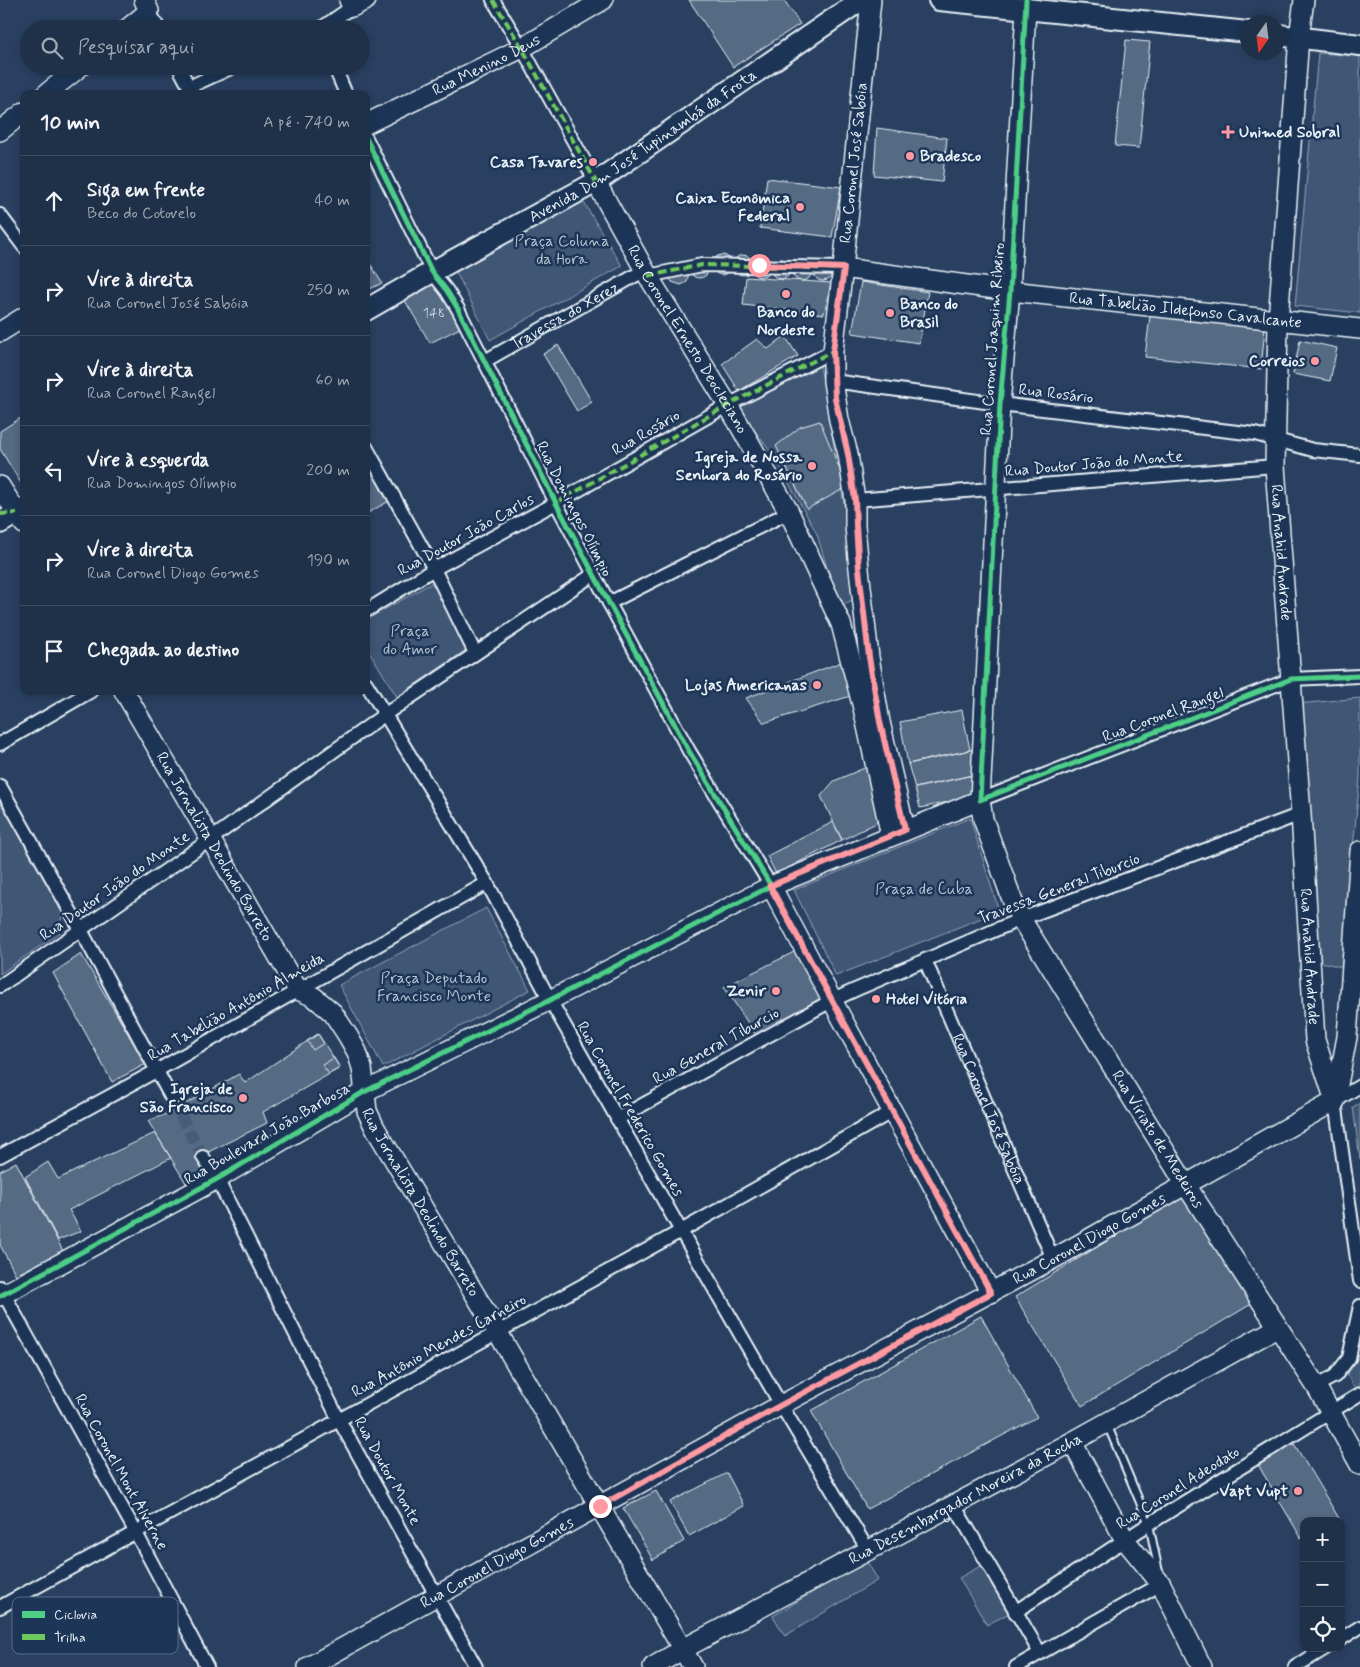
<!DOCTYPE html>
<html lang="pt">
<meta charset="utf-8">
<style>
:root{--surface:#1f3049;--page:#273850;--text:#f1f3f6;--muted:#a1a9b4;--line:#3c4b61}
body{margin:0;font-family:Mynerve,sans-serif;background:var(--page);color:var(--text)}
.controls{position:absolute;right:15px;bottom:15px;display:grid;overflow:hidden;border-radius:10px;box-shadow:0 2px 8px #0003}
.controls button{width:45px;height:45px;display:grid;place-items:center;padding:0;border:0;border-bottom:1px solid var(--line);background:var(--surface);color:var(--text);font:25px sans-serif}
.compass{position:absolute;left:1240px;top:15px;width:45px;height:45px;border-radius:50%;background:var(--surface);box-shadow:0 2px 8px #0003;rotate:194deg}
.stop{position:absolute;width:15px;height:15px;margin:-11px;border:4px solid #ff9aa2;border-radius:50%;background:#fff}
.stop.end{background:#ff9aa2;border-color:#fff;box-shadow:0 1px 5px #0008}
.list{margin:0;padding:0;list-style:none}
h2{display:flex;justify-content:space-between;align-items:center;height:65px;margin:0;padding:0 20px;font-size:21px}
h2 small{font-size:16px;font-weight:400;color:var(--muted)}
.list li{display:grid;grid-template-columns:32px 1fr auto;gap:15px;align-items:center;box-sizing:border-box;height:90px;padding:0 20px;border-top:1px solid var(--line)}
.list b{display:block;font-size:19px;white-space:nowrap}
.list p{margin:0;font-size:16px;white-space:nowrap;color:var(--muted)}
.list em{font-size:16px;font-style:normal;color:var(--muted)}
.icon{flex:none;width:28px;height:28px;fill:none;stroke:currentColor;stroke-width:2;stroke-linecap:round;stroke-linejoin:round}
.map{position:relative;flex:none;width:1360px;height:1667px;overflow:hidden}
.search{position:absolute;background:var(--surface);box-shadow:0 2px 8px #0003;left:20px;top:20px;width:350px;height:55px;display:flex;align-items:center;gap:12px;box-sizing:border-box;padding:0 18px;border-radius:28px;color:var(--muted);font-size:19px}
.panel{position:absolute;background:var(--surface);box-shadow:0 2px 8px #0003;left:20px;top:90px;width:350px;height:605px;border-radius:10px}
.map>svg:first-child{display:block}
.green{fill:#415774;stroke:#94a4b6}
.building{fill:#556a83;stroke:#e8f1f8}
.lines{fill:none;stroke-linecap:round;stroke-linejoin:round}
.street-tunnel{stroke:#465b78;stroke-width:12;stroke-dasharray:12 6;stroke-linecap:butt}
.lane-casing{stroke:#e8f1f8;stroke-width:10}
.street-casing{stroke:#e8f1f8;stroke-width:16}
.secondary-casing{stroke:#e8f1f8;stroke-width:22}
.primary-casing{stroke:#e8f1f8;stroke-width:24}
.lane{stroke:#1d3557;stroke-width:6}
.street{stroke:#1d3557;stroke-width:12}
.secondary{stroke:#1d3557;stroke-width:19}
.primary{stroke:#1d3557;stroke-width:20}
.quiet{stroke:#6dc95d;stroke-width:4;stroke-dasharray:8 4;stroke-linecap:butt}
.cycleway-casing{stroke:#1d3557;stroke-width:8}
.cycleway{stroke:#4dcf88;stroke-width:5}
.route{stroke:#ff9aa2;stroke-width:6}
.poi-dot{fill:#ff9aa2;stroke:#1d3557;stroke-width:2}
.labels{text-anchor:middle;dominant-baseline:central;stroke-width:5;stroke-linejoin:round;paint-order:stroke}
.number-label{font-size:14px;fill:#c3cfdb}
.street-label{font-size:16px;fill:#e8f1f8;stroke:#1d3557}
.poi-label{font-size:16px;font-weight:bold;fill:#e8f1f8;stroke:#1d3557;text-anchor:end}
.park-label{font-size:16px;fill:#b6c3d0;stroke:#1d3557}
.key{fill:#1d3557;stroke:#5a6d87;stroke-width:1}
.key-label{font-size:14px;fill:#e8f1f8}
</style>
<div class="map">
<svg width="1360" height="1667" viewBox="0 0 1360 1667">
<rect width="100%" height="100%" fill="#294061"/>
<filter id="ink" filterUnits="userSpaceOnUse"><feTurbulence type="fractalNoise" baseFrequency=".02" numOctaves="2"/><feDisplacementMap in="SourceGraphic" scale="10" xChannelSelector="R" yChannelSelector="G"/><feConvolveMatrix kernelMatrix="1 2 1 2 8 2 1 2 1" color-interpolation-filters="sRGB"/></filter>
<g filter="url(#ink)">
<path class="green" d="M1318 53 1360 56V313L1295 306Z
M577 191 622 266 490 340 455 270Z
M818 354 850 539 854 599 843 605 827 568 817 534 775 458 731 398Z
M435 581 470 647 397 697 366 646V620Z
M1360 698V777L1341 967 1321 962 1297 704Z
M0 797 62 913 59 933 0 974Z
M970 818 999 911 836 976 794 890Z
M486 908 530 990 383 1067 339 985Z
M1360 1103V1159L1353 1107Z
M1358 1358 1360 1360V1386L1355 1389 1347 1375Z
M866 1560 878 1580 785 1636 773 1616Z
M982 1565 1011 1612 987 1625 959 1578Z"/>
<path class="building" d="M689 0H784L800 24 733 67Z
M1126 40 1150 42 1139 148 1115 146Z
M877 128 947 138 942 182 874 175Z
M767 178 841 187 832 237 760 228Z
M712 265a10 10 0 1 1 20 0a10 10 0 1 1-20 0Z
M733 265a10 10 0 1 1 20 0a10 10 0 1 1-20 0Z
M366 257 382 283 366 291Z
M751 267a10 10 0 1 1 20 0a10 10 0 1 1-20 0Z
M689 268a10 10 0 1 1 20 0a10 10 0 1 1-20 0Z
M771 269a10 10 0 1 1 20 0a10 10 0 1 1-20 0Z
M792 271a10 10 0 1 1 20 0a10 10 0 1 1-20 0Z
M813 271a10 10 0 1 1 20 0a10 10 0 1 1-20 0Z
M689 272 687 282 681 285 672 282 669 277Z
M746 277 831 283 824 314 743 305Z
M438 281 462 327 430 343 404 299Z
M861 282 928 292 919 343 852 333Z
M1150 316 1265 328 1261 369 1145 357Z
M785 336 798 356 739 391 722 364 757 339 768 349Z
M1300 340 1337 348 1330 381 1293 374Z
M558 345 592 402 577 411 543 354Z
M24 416V483L22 485 0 449V431Z
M820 421 847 487 807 509 776 446 800 427Z
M366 456 391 500 366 514Z
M847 660 857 694 764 723 746 698Z
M962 710 970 750 908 764 900 722Z
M979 748 977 774 915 788 908 764Z
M869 766 882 820 842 840 821 796 834 781Z
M977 774 976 796 920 808 915 788Z
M833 822 842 840 776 874 767 856Z
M802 948 829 996 756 1035 724 987Z
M81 954 146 1064 112 1082 53 973Z
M318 1034 340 1068 263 1112 267 1123 196 1158 204 1173 186 1183 148 1121 169 1113 239 1074 245 1083Z
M318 1034 324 1043 313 1050 307 1041Z
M334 1058 340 1068 329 1074 322 1065Z
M155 1133 171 1158 69 1210 81 1231 58 1240 25 1177 48 1162 58 1179Z
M16 1162 63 1251 16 1275 0 1245V1171Z
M1186 1193 1253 1303 1082 1406 1015 1297Z
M981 1316 1037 1417 867 1509 811 1411Z
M1293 1442 1340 1520 1304 1521 1303 1541 1257 1463Z
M727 1473 744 1506 689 1536 670 1502Z
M656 1491 684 1541 653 1560 623 1508Z"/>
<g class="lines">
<path class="street-tunnel" d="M172 1099 203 1157"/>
<g class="lane-casing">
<path id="lane" d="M1107 1424 1149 1524 1159 1572"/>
</g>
<g class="street-casing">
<g id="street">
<path d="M493 0 522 48 596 182"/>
<path d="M149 11 159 29"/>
<path d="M320 29 352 7"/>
<path d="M178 66 193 94"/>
<path d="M334 66 346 94"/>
<path d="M189 87 235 66"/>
<path d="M366 138 432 272 447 291 458 309 556 503 609 603 689 751 771 886"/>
<path d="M0 215 24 247"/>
<path d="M648 276 702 265 843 268"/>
<path id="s1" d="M485 361 645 270"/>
<path d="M833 381 1000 404 1255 434 1313 450 1360 455"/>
<path d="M366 447 434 569 475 653"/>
<path d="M855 500 1275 466"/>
<path d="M609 603 789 512"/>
<path d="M366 611 434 569 556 503 728 405 833 351"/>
<path d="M366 683 487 883 550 1000 681 1231 781 1405 868 1550"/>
<path d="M0 744 91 691"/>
<path d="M0 786 81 930 172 1099"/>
<path d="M980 800 1291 679 1360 676"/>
<path id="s2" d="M925 960 1053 1259"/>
<path d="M0 986 211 839 384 715 594 574"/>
<path d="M1360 1086 1335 1101 1360 1281"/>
<path d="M617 1119 831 1001 855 990 1021 919 1301 814"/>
<path d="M0 1156 156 1071 487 883"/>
<path d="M203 1157 217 1179 339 1420 476 1667"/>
<path d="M0 1287 135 1531 207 1667"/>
<path d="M1316 1386 1335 1376 1349 1358 1360 1306"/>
<path d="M954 1505 1040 1653"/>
<path d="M0 1607 681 1231 893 1111"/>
<path d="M1015 1612 1149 1524 1360 1394"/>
<path d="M1341 1639 1360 1627"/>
<path d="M1016 1667 1161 1584"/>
<path d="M1295 1667 1326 1648"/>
</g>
</g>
<g class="secondary-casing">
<g id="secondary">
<path d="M349 0 352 7 366 0"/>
<path d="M871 0 843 268 833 351V381L839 420 848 454 855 500V526L859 569 869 657 880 722 905 830"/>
<path id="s3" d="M1304 0 1299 37 1278 321 1275 466 1301 814 1315 1040 1335 1101"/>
<path id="s4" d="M1026 9 1010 291 1000 404 980 800 983 819 1013 902 1021 919 1186 1185 1316 1386 1360 1465"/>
<path d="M127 29 149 11 144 0"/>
<path d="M46 94 81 66"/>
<path id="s5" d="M366 124 522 48 603 0"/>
<path d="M0 131 24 112"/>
<path id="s6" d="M596 182 648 276 728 405 789 512 841 624 863 708 891 836"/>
<path id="s7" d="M843 268 1010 291 1360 329"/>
<path d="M0 332 24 317"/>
<path d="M0 486 24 524"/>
<path id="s8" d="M124 691 298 990 314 997 333 1013 348 1036 357 1052 362 1068 367 1111 375 1128 497 1331 693 1667"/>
<path d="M771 886C843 1023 918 1157 991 1293"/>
<path d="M1335 1100 1347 1037 1360 851"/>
<path d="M0 1296 217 1179 364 1092 550 1000 771 886 980 800"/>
<path d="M1072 1442 1125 1540 1161 1584 1202 1667"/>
<path id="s9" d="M308 1667 781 1405 1053 1259 1335 1101"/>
<path id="s10" d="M653 1667 683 1649 1072 1442 1277 1328"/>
</g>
</g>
<g class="primary-casing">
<g id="primary">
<path d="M939 0 1248 32"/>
<path d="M1278 35 1360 45"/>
<path id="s11" d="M366 310 432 272 596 182 861 0"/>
<path d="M0 523 24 509"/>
</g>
</g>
<use href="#lane" class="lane"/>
<use href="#street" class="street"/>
<use href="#secondary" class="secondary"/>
<use href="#primary" class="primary"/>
<path class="quiet" d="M493 0 522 48 596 182
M648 276 702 265 843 268
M556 503 728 405 833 351
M0 514 17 513"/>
<g class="cycleway-casing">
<path id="cycleway" d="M1026 0 1010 291 1000 404 980 800 1291 679 1360 676
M0 1296 217 1179 364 1092 550 1000 771 886 689 751 609 603 556 503 458 309 447 291 432 272 366 138"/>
</g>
<use href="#cycleway" class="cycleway"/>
</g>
</g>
<g class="lines" filter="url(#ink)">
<path class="route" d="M600 1506 781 1405 991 1293C918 1157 843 1023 770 886L905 830 880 722 869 657 859 569 856 526 855 500 848 454 835 398 833 351 844 268 759 265"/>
</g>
<g class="poi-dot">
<path d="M1225.5 124.5h5v5h5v5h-5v5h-5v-5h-5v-5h5z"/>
<circle cx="910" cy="156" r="5"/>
<circle cx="593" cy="162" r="5"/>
<circle cx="800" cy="207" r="5"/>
<circle cx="786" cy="294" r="5"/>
<circle cx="890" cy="313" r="5"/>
<circle cx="1315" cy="361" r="5"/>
<circle cx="812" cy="466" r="5"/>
<circle cx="817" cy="685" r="5"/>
<circle cx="776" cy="991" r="5"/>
<circle cx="876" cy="999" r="5"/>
<circle cx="243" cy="1098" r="5"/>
<circle cx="1298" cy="1491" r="5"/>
</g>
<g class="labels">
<g class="number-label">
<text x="434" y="313">148</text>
</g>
<g class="street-label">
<text stroke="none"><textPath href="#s5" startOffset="134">Rua Menino Deus</textPath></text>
<text stroke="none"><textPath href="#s11" startOffset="322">Avenida Dom José Tupinambá da Frota</textPath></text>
<text transform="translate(854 163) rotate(-84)">Rua Coronel José Sabóia</text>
<text stroke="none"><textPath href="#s7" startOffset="345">Rua Tabelião Ildefonso Cavalcante</textPath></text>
<text stroke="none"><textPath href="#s1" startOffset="92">Travessa do Xerez</textPath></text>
<text transform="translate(993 339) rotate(-86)">Rua Coronel Joaquim Ribeiro</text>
<text stroke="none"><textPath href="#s6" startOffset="182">Rua Coronel Ernesto Deocleciano</textPath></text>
<text transform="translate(1056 394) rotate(7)">Rua Rosário</text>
<text transform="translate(646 433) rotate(-30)">Rua Rosário</text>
<text transform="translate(1094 464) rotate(-5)">Rua Doutor João do Monte</text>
<text transform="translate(574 509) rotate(63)">Rua Domingos Olímpio</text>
<text transform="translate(466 535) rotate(-29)">Rua Doutor João Carlos</text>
<text stroke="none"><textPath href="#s3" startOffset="554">Rua Anahid Andrade</textPath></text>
<text transform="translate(1163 715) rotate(-21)">Rua Coronel Rangel</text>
<text stroke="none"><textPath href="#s8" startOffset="180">Rua Jornalista Deolindo Barreto</textPath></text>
<text transform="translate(115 886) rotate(-35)">Rua Doutor João do Monte</text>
<text transform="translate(1059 889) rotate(-21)">Travessa General Tiburcio</text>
<text stroke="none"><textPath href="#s3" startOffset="959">Rua Anahid Andrade</textPath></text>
<text transform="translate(236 1007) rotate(-30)">Rua Tabelião Antônio Almeida</text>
<text transform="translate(716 1046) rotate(-29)">Rua General Tiburcio</text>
<text transform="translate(630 1109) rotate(60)">Rua Coronel Frederico Gomes</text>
<text stroke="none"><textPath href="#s2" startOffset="162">Rua Coronel José Sabóia</textPath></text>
<text transform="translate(267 1134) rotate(-30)">Rua Boulevard João Barbosa</text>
<text stroke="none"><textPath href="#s4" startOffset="1178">Rua Viriato de Medeiros</textPath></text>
<text stroke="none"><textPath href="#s8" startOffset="600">Rua Jornalista Deolindo Barreto</textPath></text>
<text stroke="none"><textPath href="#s9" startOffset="891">Rua Coronel Diogo Gomes</textPath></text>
<text transform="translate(439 1346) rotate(-29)">Rua Antônio Mendes Carneiro</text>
<text transform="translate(387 1471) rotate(61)">Rua Doutor Monte</text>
<text transform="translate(121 1472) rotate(61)">Rua Coronel Mont Alverne</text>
<text transform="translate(1178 1488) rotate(-32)">Rua Coronel Adeodato</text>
<text stroke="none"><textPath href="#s10" startOffset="355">Rua Desembargador Moreira da Rocha</textPath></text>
<text stroke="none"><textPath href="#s9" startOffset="216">Rua Coronel Diogo Gomes</textPath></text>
</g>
<g class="poi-label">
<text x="1239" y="132" text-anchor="start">Unimed Sobral</text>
<text x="920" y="156" text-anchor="start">Bradesco</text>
<text x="583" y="162">Casa Tavares</text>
<text x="790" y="198">Caixa Econômica<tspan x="790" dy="18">Federal</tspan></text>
<text x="900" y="304" text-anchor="start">Banco do<tspan x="900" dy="18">Brasil</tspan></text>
<text x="786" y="312" text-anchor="middle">Banco do<tspan x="786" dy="18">Nordeste</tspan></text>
<text x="1305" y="361">Correios</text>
<text x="802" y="457">Igreja de Nossa<tspan x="802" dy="18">Senhora do Rosário</tspan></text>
<text x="807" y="685">Lojas Americanas</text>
<text x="766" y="991">Zenir</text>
<text x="886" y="999" text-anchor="start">Hotel Vitória</text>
<text x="233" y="1089">Igreja de<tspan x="233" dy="18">São Francisco</tspan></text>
<text x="1288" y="1491">Vapt Vupt</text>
</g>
<g class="park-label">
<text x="562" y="241">Praça Coluna<tspan x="562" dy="18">da Hora</tspan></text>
<text x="410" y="631">Praça<tspan x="410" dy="18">do Amor</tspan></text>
<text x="924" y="889">Praça de Cuba</text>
<text x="434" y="978">Praça Deputado<tspan x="434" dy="18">Francisco Monte</tspan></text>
</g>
</g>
<rect x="12" y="1597" width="166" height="57" rx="8" class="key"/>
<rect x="22" y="1611" width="23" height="7" fill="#4dcf88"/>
<rect x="22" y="1634" width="23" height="6" fill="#6dc95d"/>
<g class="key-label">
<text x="54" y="1619">Ciclovia</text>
<text x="54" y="1642">Trilha</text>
</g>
</svg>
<div class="controls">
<button>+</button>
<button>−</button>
<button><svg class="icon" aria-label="locate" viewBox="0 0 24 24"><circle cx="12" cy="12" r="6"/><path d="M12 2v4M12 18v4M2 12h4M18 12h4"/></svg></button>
</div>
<svg class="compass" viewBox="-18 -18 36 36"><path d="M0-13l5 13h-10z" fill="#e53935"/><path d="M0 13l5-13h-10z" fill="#a1a9b4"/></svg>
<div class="stop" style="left:759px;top:265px"></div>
<div class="stop end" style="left:600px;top:1506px"></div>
<div class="search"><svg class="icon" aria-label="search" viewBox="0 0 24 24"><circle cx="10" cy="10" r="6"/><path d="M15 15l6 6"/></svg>Pesquisar aqui</div>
<section class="panel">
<h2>10 min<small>A pé · 740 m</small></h2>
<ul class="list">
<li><svg class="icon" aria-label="ahead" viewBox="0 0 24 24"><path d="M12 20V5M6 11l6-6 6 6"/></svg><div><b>Siga em frente</b><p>Beco do Cotovelo</p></div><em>40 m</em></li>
<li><svg class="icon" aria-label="right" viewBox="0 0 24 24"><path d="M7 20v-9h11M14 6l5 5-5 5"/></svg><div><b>Vire à direita</b><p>Rua Coronel José Sabóia</p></div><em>250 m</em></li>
<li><svg class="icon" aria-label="right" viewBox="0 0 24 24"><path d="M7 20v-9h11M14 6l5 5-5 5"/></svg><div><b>Vire à direita</b><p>Rua Coronel Rangel</p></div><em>60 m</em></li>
<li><svg class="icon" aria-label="left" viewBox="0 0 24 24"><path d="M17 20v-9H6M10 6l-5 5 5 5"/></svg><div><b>Vire à esquerda</b><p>Rua Domingos Olímpio</p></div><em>200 m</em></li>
<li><svg class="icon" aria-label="right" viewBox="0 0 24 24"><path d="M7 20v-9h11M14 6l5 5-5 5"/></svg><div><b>Vire à direita</b><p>Rua Coronel Diogo Gomes</p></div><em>190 m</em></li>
<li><svg class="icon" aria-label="arrive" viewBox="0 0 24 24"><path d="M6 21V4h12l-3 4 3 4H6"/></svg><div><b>Chegada ao destino</b></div></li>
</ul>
</section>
</div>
